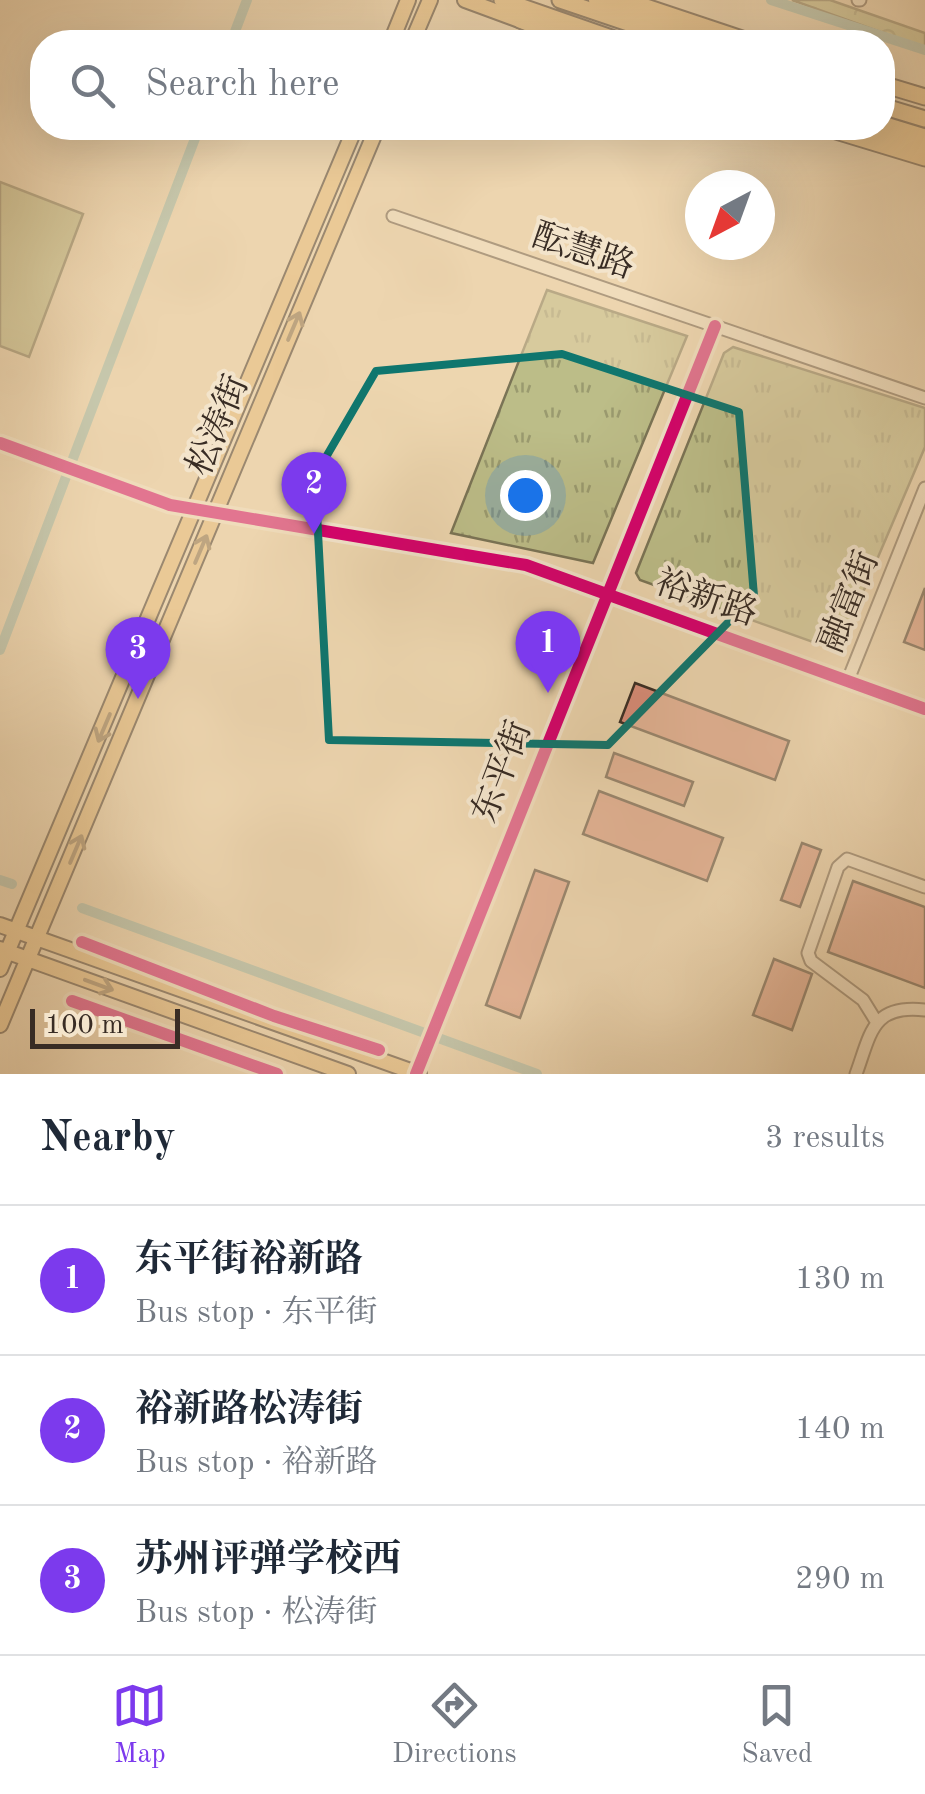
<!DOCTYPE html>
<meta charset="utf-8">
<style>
:root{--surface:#fff;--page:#f6f6f7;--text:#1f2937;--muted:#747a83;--line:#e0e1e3;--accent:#7c3aed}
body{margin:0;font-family:"Old Standard TT","Noto Serif SC",serif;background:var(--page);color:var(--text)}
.compass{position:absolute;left:685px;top:170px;width:90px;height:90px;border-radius:50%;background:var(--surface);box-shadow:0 10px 40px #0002;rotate:221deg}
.scale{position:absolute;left:30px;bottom:25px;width:150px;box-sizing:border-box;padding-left:10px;border:5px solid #382c24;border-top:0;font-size:28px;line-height:35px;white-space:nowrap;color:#382c24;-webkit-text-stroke:8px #f3e4cb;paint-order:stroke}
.you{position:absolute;left:525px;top:495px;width:35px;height:35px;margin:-25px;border:8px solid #fff;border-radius:50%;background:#1a73e8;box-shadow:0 0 0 15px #1a73e833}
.badge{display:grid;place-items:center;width:65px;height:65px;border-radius:50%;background:var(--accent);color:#fff;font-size:32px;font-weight:700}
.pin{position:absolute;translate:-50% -82px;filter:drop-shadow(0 2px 5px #0008)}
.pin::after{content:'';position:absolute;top:52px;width:35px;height:30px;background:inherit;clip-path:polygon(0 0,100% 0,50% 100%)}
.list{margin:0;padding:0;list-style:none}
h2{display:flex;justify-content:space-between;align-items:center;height:130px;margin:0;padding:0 40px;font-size:42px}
h2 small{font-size:32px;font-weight:400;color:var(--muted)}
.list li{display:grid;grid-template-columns:65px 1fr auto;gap:30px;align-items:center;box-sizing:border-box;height:150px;padding:0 40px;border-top:2px solid var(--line)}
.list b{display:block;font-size:38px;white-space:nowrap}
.list p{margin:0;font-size:32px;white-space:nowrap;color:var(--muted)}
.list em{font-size:32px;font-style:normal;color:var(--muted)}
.icon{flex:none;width:55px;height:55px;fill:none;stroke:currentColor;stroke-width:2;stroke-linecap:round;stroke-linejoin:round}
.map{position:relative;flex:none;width:925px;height:1074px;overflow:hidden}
.search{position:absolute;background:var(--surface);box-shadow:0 10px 40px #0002;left:30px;right:30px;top:30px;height:110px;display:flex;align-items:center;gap:25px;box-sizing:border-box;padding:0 35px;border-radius:40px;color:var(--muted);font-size:38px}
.sheet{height:580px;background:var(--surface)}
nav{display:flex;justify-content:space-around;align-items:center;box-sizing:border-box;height:140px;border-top:2px solid var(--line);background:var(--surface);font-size:28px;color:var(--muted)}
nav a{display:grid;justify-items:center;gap:5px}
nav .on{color:var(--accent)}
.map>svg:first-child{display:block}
.grass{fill:url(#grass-tufts);stroke:#7a7456;stroke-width:2.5}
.forest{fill:url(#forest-crowns);stroke:#7a7456;stroke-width:2.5}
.park{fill:#bcbd88;stroke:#7a7456;stroke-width:2.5}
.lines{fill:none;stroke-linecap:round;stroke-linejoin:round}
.canal{stroke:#99b9ab;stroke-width:10}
.building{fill:#db8e7b;stroke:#382c24;stroke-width:2.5}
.minor-casing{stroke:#655647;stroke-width:15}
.major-casing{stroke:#382c24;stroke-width:18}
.highway-casing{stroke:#382c24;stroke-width:19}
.minor{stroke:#f3e4cb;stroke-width:11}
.major{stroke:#e6bb78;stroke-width:14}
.highway{stroke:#e6bb78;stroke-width:15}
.cycleway-casing{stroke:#f3e4cb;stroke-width:19}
.cycleway{stroke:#d6006c;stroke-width:12}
.oneway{stroke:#866c4a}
.marked{fill:none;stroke:#0f766e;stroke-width:8;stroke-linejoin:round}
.labels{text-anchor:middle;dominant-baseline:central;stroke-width:8;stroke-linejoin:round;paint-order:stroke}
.street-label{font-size:35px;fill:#382c24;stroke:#f3e4cb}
</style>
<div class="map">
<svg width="925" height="1074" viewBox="0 0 925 1074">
<defs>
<pattern id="grass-tufts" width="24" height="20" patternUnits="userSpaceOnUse" patternTransform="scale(2.5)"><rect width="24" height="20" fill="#bcbd88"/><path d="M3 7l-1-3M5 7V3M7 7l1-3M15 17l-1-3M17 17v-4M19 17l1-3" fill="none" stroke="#9a9a6f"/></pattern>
<pattern id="forest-crowns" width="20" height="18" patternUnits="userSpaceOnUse" patternTransform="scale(2.5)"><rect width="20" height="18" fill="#bcbd88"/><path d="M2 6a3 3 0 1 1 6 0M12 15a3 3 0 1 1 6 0" fill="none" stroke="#9a9a6f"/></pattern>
</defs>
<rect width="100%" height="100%" fill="#edd6af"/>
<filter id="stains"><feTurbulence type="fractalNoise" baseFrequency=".002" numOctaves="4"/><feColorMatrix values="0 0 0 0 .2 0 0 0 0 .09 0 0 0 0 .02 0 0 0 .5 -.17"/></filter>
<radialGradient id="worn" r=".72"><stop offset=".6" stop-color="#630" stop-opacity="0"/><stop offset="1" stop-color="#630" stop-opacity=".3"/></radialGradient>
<path class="grass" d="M547 290 687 336 593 563 451 533Z
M733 347 925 408V447L838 651 640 580 636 573 724 353Z"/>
<path class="forest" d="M792 0H830L925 33V48Z"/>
<path class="park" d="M0 182 83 214 29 357 0 346Z"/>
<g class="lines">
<path class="canal" d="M771 0 925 50
M231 42 247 0
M0 650 199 128
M0 880 12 884
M82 908 537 1074"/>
</g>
<path class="building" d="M925 588V650L904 642Z
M635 683 789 741 775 780 620 722Z
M614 753 693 782 684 806 606 777Z
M599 791 723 838 707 881 583 834Z
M802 843 821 850 800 907 781 900Z
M535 870 569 882 520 1018 486 1005Z
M853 881 925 907V988L828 952Z
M774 959 812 974 792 1030 753 1015Z"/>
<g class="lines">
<g class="minor-casing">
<path id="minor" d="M858 0H860
M393 216 925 398
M0 443 170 505 526 565 925 709
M848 680 925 488
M876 1021 863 1000 811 961 808 953 838 867 847 859 925 887
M416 1074 715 326
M856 1074C871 1033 872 1004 925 1010"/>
</g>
<g class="major-casing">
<path id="major" d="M465 0 530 24
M596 0 726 42
M391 42 408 0
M412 42 430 0
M854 128 925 149
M0 925 419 1074
M0 949 348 1074
M0 969 355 128
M0 1025 377 128"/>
</g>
<g class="highway-casing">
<path id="highway" d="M502 0 623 42
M560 0 684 42
M625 0 751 42
M520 20 577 42
M882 84 925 97
M882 106 925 119
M882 124 925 137
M826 128 925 158"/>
</g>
<use href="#minor" class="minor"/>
<use href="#major" class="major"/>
<use href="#highway" class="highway"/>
<g class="cycleway-casing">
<path id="cycleway" d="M0 443 170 505 526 565 925 709
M82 942 274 1016 379 1050
M72 1001 277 1074
M416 1074 715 326"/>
</g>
<use href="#cycleway" class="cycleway"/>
</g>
<defs><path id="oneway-shaft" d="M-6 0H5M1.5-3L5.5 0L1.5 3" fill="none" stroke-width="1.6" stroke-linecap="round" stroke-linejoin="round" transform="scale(2.5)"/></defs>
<g class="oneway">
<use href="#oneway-shaft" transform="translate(294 326) rotate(-67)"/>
<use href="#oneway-shaft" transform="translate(201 549) rotate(-67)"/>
<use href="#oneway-shaft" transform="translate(104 728) rotate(113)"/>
<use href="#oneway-shaft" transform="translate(76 849) rotate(-67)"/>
<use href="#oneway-shaft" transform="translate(99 985) rotate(20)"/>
</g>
<path d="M0 0H925V1074H0ZM562 354 739 412 754 596 608 745 329 740 315 476 376 371Z" fill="#edd6af" fill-opacity=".55" fill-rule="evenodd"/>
<path class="marked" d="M562 354 739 412 754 596 608 745 329 740 315 476 376 371Z"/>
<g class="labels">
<g class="street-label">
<text transform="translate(583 252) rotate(19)">酝慧路</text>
<text transform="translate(219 426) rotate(-67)">松涛街</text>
<text transform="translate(706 599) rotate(19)">裕新路</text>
<text transform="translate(850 602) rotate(-68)">融富街</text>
<text transform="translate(503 772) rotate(-69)">东平街</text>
</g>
</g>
<rect width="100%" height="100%" filter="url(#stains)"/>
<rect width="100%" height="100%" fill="url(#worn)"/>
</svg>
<svg class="compass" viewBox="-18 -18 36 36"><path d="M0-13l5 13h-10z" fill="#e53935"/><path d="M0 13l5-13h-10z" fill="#747a83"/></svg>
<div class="scale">100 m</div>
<div class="you"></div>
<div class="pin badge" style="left:548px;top:693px">1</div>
<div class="pin badge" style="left:314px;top:534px">2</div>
<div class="pin badge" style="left:138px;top:699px">3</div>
<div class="search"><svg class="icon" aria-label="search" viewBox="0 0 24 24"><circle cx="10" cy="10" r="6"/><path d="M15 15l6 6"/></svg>Search here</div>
</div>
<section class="sheet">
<h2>Nearby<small>3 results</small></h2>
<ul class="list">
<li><span class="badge">1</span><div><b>东平街裕新路</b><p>Bus stop · 东平街</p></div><em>130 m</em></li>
<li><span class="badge">2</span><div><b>裕新路松涛街</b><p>Bus stop · 裕新路</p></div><em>140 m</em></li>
<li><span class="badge">3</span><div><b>苏州评弹学校西</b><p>Bus stop · 松涛街</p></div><em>290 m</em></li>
</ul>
</section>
<nav>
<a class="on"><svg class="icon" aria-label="map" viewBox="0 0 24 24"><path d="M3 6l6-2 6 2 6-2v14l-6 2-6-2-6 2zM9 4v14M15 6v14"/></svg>Map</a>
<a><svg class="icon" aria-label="directions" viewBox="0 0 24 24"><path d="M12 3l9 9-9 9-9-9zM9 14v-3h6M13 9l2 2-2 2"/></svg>Directions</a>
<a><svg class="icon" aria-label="saved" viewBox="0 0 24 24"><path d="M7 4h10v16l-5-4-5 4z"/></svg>Saved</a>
</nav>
